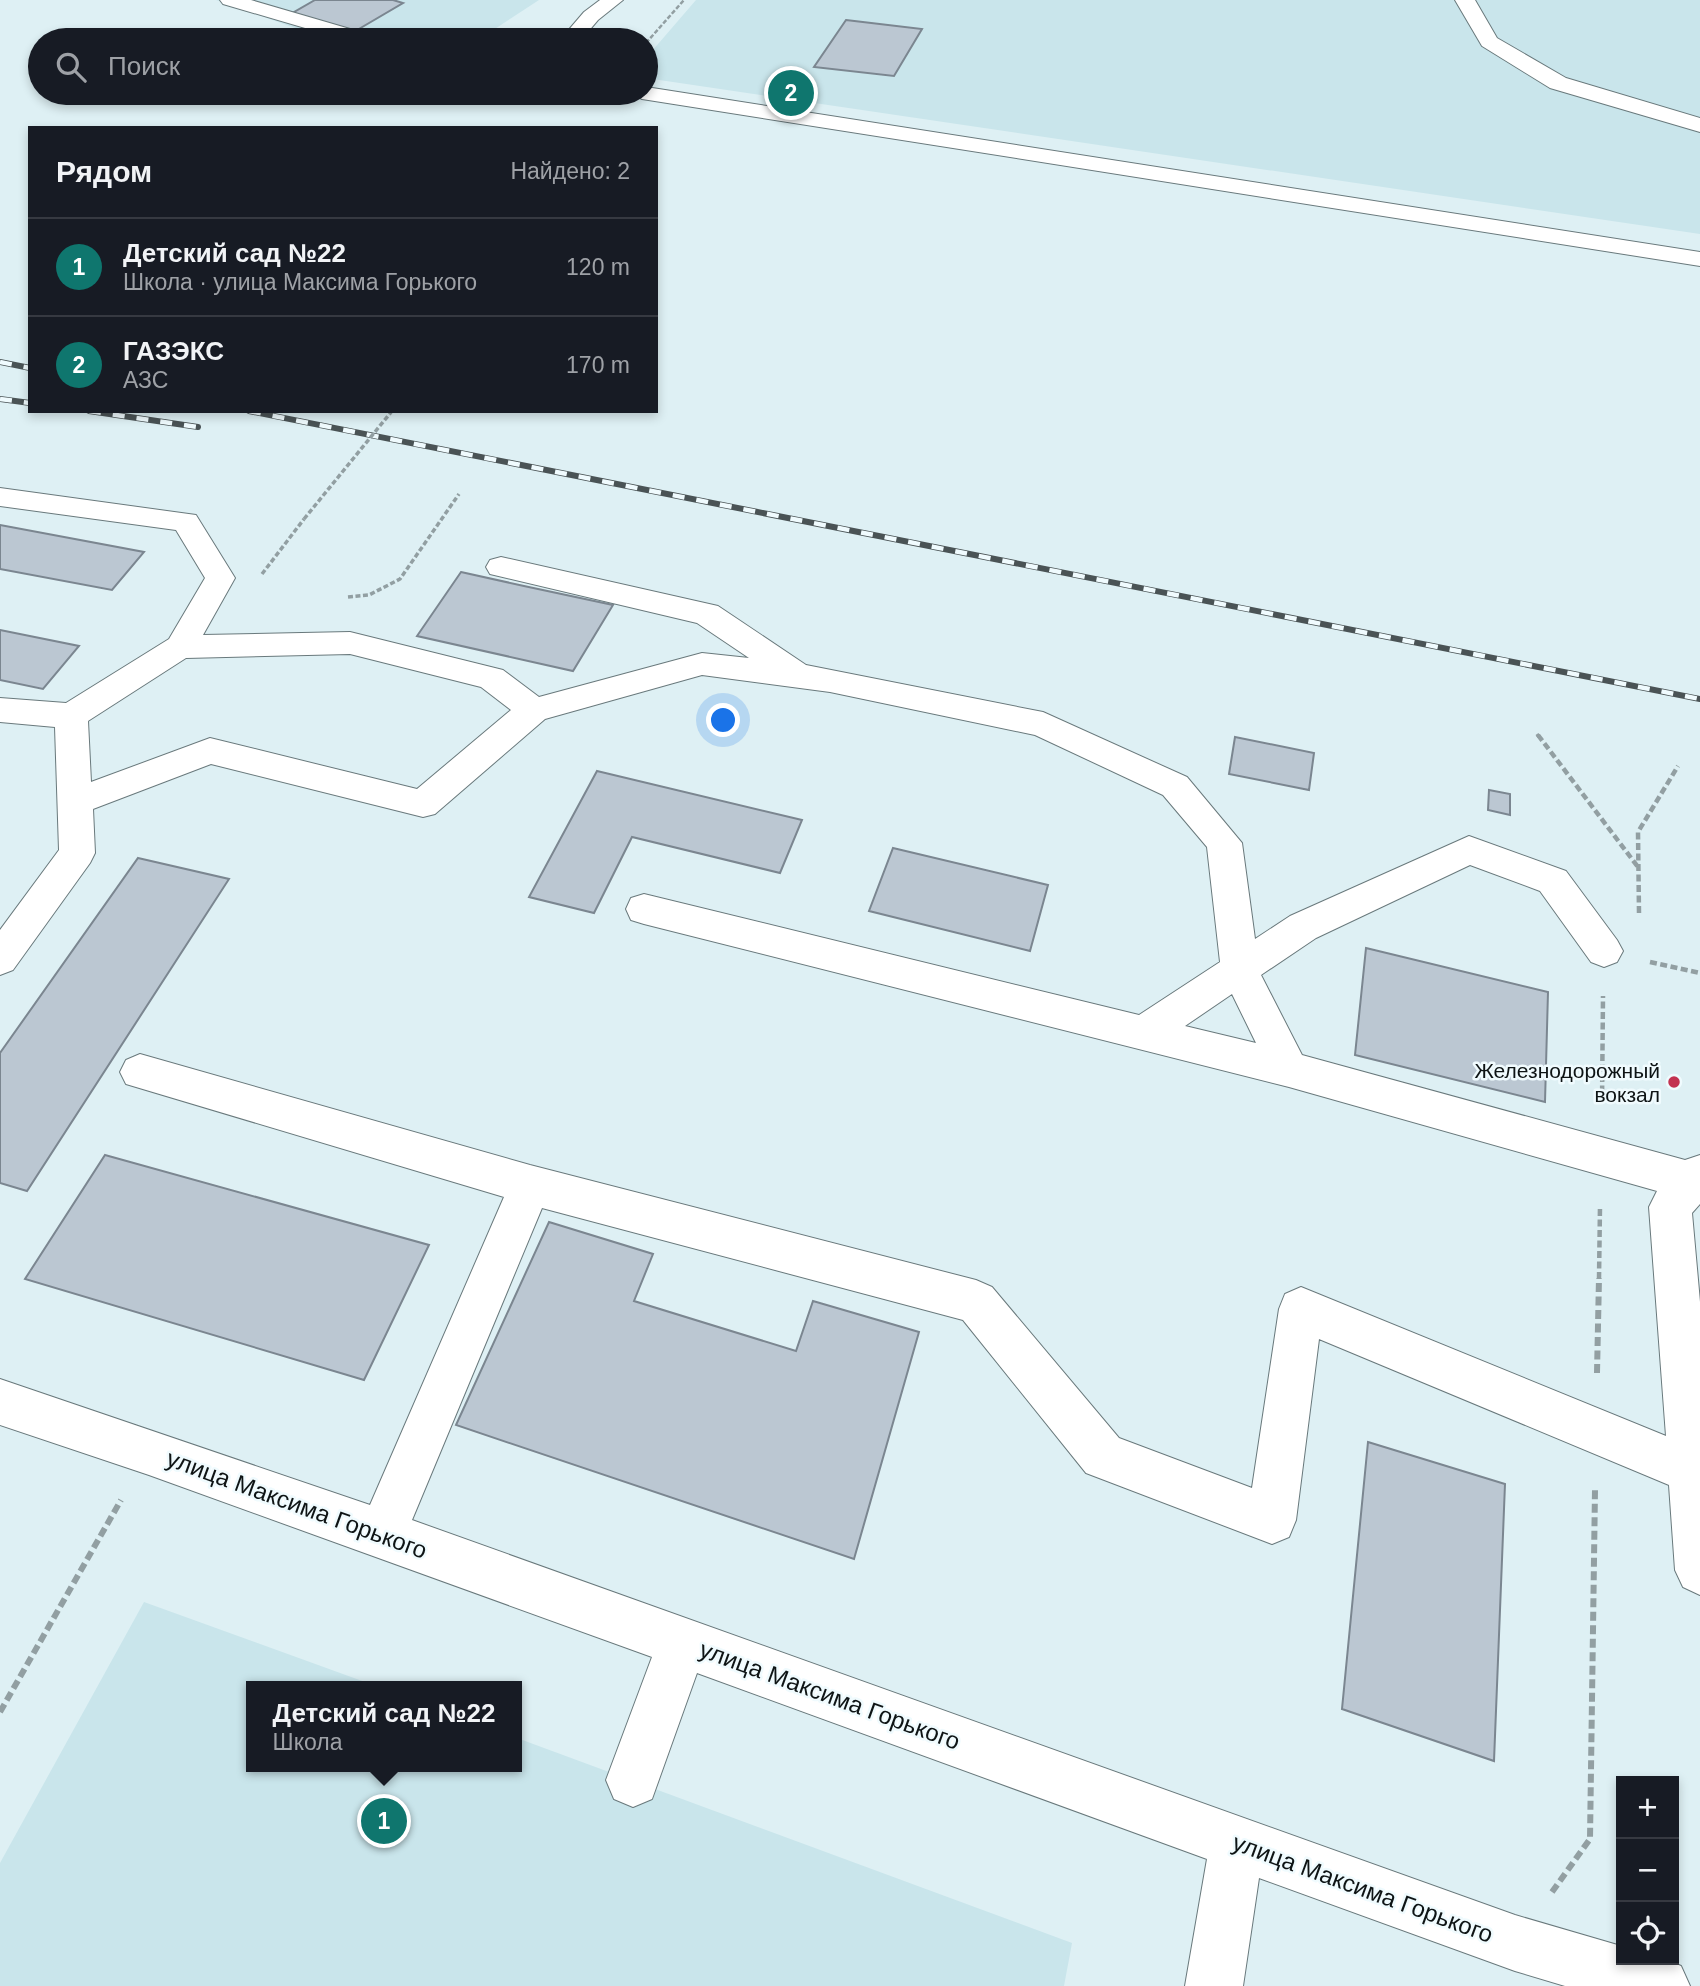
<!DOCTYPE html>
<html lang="ru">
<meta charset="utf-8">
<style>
:root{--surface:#171b24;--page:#242831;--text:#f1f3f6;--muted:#9ea1a6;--line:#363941;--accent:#0f766e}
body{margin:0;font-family:Helvetica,sans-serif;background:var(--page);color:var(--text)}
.controls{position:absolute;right:21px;bottom:21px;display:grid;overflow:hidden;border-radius:0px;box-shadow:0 4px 10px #0003}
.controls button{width:63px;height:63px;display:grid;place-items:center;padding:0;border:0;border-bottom:2px solid var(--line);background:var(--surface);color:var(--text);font:35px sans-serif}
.you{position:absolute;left:724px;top:721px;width:24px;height:24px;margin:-18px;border:5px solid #fff;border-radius:50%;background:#1a73e8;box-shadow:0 0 0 10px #1a73e833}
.badge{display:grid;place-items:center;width:46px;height:46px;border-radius:50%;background:var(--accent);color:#fff;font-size:23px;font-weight:700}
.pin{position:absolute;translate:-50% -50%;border:4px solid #fff;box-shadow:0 2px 7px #0006}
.popup{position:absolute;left:246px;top:1681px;width:276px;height:91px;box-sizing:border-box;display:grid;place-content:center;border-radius:0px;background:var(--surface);filter:drop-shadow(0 2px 5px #0005);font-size:23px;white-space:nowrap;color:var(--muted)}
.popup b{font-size:26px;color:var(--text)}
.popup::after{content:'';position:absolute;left:50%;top:100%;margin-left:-14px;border:14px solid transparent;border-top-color:var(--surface)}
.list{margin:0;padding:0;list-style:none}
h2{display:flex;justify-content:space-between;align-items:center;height:91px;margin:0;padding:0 28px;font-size:30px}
h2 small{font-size:23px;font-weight:400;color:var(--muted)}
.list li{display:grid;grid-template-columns:46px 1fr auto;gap:21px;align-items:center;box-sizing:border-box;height:98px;padding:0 28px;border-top:2px solid var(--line)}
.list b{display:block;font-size:26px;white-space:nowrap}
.list p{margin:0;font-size:23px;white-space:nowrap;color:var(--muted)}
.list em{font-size:23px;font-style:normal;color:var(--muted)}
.icon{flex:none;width:38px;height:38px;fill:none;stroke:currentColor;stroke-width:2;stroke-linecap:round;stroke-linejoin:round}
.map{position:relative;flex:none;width:1700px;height:1986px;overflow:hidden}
.search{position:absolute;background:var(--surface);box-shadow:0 4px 10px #0003;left:28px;top:28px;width:630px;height:77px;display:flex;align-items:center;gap:18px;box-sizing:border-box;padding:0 24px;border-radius:38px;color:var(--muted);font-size:26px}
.panel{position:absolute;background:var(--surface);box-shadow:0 4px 10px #0003;left:28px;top:126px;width:630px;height:287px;border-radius:0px}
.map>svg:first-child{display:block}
.built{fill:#c9e5eb}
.building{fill:#bbc7d2;stroke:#7b8690;stroke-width:2}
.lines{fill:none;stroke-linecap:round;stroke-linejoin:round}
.minor-casing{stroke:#69797c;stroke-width:2}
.path-far3{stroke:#929fa2;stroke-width:2.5;stroke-dasharray:4.5 2;stroke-linecap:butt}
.path-far2{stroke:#929fa2;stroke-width:3.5;stroke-dasharray:5 2.5;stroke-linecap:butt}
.path-far1{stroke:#929fa2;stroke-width:4.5;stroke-dasharray:7 3.5;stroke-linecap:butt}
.path{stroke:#929fa2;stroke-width:6;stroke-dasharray:9 4.5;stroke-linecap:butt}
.minor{fill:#fff;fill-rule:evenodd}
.rail-casing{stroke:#4a5355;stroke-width:6}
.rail{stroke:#f0fbfe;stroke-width:4.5;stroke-dasharray:12;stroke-linecap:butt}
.path-bridge{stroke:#929fa2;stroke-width:3.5;stroke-dasharray:5 2.5;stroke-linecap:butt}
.poi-dot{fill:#c23250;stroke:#f0fbfe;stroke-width:2.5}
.labels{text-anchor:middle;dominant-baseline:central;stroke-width:5;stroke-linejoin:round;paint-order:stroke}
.poi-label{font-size:21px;fill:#0e1415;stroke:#f0fbfe;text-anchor:end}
.near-street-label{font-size:24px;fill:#0e1415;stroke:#f0fbfe}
</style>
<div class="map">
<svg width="1700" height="1986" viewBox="0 0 1700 1986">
<rect width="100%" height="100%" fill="#def0f4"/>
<path class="built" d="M216 0H539L478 40H329Z
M696 0H1700V234L646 78V58Z
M144 1602 376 1686H251V1767H517V1738L1072 1943 1064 1986H0V1863Z"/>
<path class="building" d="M315 0H393L403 3 352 33 289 15Z
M846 20 922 29 894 76 814 67Z
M0 525 144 552 112 590 0 569Z
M461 572 524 586 613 605 573 671 417 636Z
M0 630 79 646 43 689 0 680Z
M1235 737 1314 753 1309 790 1229 774Z
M597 771 802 820 780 873 632 837 594 913 529 897Z
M1489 790 1510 794V815L1488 810Z
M893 848 1048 885 1030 951 869 911Z
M138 858 229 879 27 1191 0 1183V1053Z
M1366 948 1548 992 1545 1102 1355 1055Z
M105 1155 429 1245 364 1380 25 1279Z
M549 1222 653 1254 634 1301 796 1351 813 1301 919 1332 854 1559 456 1425Z
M1368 1442 1505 1484 1494 1761 1342 1709Z"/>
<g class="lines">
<g class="minor-casing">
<path id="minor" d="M220 0H251L374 36 377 40H346L223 4Z
M600 0H623L598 20 581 40H560L584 12Z
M1455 0H1475L1497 38 1566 78 1700 118V132L1550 88 1482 46Z
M646 87 1700 252V266L642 99 631 93H646Z
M0 488 196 515 235 578 203 635 350 632 503 670 539 697 702 653 749 658 697 623 490 574 486 567 490 560 501 557 718 606 806 665 1043 712 1187 777 1242 843 1255 939 1290 916 1469 836 1566 871 1617 940 1623 951 1617 962 1604 967 1591 962 1540 891 1470 865 1316 938 1261 975 1302 1055 1685 1160 1700 1155V1204L1692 1213 1700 1302V1595L1683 1587 1675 1570 1669 1485 1319 1339 1296 1520 1289 1537 1272 1544 1086 1473 963 1320 542 1208 412 1520 1515 1915 1621 1946V1960H1667L1681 1966 1690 1986H1565L1515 1971 1259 1878 1243 1986H1185L1207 1859 697 1673 652 1799 633 1807 614 1799 606 1780 652 1657 149 1475 0 1425V1379L370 1505 504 1197 126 1084 120 1072 126 1060 140 1054 530 1165 976 1280 992 1287 1119 1438 1252 1488 1279 1309 1285 1294 1301 1287 1666 1436 1649 1207 1657 1191 1289 1087 644 924 631 920 626 909 631 898 644 894 1139 1015 1220 962 1207 847 1163 795 1035 735 830 692 702 675 545 719 435 814 423 817 211 764 93 809 95 853 90 863 13 970 0 975V930L59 850 55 727 0 722V698L66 703 169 639 205 578 176 530 0 506ZM350 654 481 687 511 710 417 789 210 738 91 782 88 721 186 658ZM1232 994 1256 1043 1185 1026Z"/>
</g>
<path class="path-far3" d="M646 43 684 0"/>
<path class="path-far2" d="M262 574 304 519
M348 597 369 595 400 579 459 494
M1537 734 1539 737"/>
<path class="path-far1" d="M1538 735 1638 867
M1639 913 1638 832 1678 766
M1650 962 1700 973
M1602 1103 1603 996
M1599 1279 1600 1206"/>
<path class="path" d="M1597 1373 1599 1278
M0 1712 121 1500
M1552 1892 1590 1839 1595 1490"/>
<use href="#minor" class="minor"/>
<g class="rail-casing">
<path id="rail" d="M0 362 30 368
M0 399 30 403
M89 411 198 427
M249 411 1700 699"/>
</g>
<use href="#rail" class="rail"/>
<path class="path-bridge" d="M304 519 392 411"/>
</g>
<circle class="poi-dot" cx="1674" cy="1082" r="7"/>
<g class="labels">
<g class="poi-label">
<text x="1660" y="1070">Железнодорожный<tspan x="1660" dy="24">вокзал</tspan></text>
</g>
<g class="near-street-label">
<text transform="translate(297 1504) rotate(20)">улица Максима Горького</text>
<text transform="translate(830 1695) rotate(20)">улица Максима Горького</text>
<text transform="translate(1363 1888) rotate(20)">улица Максима Горького</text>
</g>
</g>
</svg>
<div class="controls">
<button>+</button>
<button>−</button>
<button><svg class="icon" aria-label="locate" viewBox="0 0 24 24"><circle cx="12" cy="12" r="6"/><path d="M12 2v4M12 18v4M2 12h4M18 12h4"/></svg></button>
</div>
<div class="you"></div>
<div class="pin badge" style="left:384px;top:1821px">1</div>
<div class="popup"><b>Детский сад №22</b>Школа</div>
<div class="pin badge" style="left:791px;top:93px">2</div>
<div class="search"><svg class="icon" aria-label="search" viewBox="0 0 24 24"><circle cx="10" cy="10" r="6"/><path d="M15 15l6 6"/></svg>Поиск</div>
<section class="panel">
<h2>Рядом<small>Найдено: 2</small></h2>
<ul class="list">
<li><span class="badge">1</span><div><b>Детский сад №22</b><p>Школа · улица Максима Горького</p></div><em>120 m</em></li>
<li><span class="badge">2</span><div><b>ГАЗЭКС</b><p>АЗС</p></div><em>170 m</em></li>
</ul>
</section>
</div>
